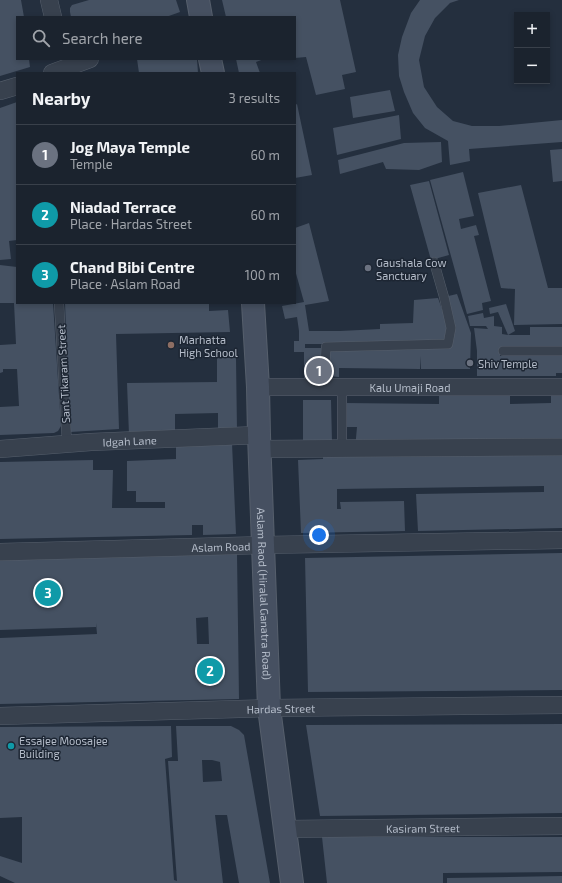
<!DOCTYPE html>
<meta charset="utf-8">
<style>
:root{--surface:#1b232e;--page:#242b36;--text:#f1f3f6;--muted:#a0a4aa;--line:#39404a;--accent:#ea580c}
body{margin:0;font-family:"Exo 2",sans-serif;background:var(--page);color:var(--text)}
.controls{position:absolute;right:12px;top:12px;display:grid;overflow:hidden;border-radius:0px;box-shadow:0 2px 6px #0003}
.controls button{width:36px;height:36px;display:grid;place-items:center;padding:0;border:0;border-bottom:1px solid var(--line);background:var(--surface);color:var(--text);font:20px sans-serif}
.you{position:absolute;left:319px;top:535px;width:14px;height:14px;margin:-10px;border:3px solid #fff;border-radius:50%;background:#1a73e8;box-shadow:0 0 0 6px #1a73e833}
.badge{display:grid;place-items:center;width:26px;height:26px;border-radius:50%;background:var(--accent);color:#fff;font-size:13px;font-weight:700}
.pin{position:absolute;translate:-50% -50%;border:2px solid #fff;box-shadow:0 1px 4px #0006}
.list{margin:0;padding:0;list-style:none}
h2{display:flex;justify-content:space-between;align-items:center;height:52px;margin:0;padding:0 16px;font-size:17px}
h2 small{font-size:13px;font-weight:400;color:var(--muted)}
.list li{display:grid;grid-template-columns:26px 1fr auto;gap:12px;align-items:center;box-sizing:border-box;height:60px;padding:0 16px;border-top:1px solid var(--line)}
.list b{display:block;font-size:15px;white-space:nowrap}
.list p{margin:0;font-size:13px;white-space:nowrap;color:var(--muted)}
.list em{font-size:13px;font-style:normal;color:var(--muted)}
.icon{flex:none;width:22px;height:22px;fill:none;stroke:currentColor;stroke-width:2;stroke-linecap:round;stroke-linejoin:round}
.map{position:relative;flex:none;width:562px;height:883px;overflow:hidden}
.search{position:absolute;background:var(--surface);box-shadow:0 2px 6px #0003;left:16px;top:16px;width:280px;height:44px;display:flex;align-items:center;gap:10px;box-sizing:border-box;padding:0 14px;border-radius:0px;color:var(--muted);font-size:15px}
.panel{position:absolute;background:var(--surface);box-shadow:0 2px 6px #0003;left:16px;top:72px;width:280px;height:232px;border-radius:0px}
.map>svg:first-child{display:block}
.building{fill:#455162;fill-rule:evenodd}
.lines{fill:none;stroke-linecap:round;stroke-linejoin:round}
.lane-casing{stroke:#565f6c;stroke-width:10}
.street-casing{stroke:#565f6c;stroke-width:18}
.secondary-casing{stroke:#565f6c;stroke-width:24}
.lane{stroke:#38414e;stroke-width:9}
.street{stroke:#38414e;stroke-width:17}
.secondary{stroke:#465061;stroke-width:22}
.worship-dot{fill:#6b7280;stroke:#1d2633;stroke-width:1.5}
.education-dot{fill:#8d6e63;stroke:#1d2633;stroke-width:1.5}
.culture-dot{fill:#0f9aa8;stroke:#1d2633;stroke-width:1.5}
.labels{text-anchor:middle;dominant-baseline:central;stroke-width:3;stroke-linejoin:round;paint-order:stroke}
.poi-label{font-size:11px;fill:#b4bcc9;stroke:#1d2633;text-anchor:start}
.street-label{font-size:11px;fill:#b4bcc9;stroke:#1d2633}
</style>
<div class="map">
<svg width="562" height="883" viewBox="0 0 562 883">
<rect width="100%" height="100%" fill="#242f3e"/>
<path class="building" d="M0 0H21L24 17H17V59H29L30 67 0 76Z
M89 0H176L180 12 166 17H71L70 12V8L72 5Z
M222 0H340L356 72 342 75 345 89 316 95 306 57 295 58V17H226Z
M420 0H459L450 3 435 18 425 36 419 60 424 87 437 107 453 121 472 126H499L562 120V142L469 149 470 161 450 165 448 141 425 128 413 113 404 92 399 76 398 55 402 37 411 13Z
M137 59H197L198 73H139Z
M236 59H264L256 62 260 73H239Z
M390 90 395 111 353 118 350 97Z
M17 102V240L9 241 11 259 0 260V108Z
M297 104 312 175 295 178V105Z
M399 115 401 139 337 155 333 128Z
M441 142 442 162 419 170 386 169 383 162 340 174 338 160 404 143Z
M562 149V181L553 182 550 150Z
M463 172 474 216 459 219 461 229 476 225 479 235 474 236 491 301 482 303 483 310 467 314 430 180Z
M429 181 449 255 431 260 410 185Z
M521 185 548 288H562V324L514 325 515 289 501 288 478 193Z
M309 223 329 301 305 305 309 331H340L380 329V324L413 323 414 300 438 298 448 326 447 343 357 344H305V348H322V382H304V352H294V341H299V331L297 317 285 319 282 306 304 302 295 270V228Z
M0 265 17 267V303H53L61 426 58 431 54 433 0 435V407L19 406 17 369H3V372L0 373V345L16 344 14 303H0Z
M457 294 471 333 470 369H421V356L420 369 339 368V377L327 376 328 348 452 346 454 331 444 297Z
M65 303H207V304H209V311L228 310 230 332 116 334 119 429 70 432Z
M506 304 515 331 508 335H530V327H562V348H500V356H562V373H556V376H477V351L474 328 488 329 486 326H470L468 316 483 313 484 318 494 316V326L502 327V334L508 335 498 312 490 314 489 308Z
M217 358H236L237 431H218V413L175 414V433L129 435 127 383 217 382Z
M439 395H510V404L551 403V395H562V528L418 531 416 494 544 492V486L337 489V509H341L340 502 404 501 405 531 301 533 298 460 323 459V453L355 449 357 427H344V403L439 404Z
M303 400H331L332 442 303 443Z
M232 443 236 534 203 535V525H192V535L0 539V462L93 460V470H113L112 508H165V502H136V491H127V461L176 459V447Z
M562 553V690L308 692 305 558Z
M237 554 239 699 0 704V638L97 634 96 623V627L0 630V559ZM208 617 209 644H197L196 618Z
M562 724V813L320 816 306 725Z
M171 726 172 757 165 759 174 880 177 881 168 761H178L176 726H231L239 730 244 735 270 883H239L227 815H215L223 883H15L0 876V856L22 863V817L0 818V727ZM202 760H212L220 762 222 781 203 782Z
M322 837H562V872L443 873V883H327Z
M562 876V883H447V878Z"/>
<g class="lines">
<g class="lane-casing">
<path id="lane" d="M59 303 67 444
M503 351H562
M324 387 326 347 448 344 451 328 444 297 434 262
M341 448 342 439V387"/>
</g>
<g class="street-casing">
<g id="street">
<path d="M49 0 53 17"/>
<path d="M52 73 90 59"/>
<path d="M0 91 17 86"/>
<path id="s1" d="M258 387H562"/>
<path id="s2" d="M0 449 91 442 259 435"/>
<path d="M259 449 562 447"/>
<path id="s3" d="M0 552 263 545 562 540"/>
<path id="s4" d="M0 716 269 708 562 705"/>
<path id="s5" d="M285 829 562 826"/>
</g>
</g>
<g class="secondary-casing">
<g id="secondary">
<path d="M198 0 201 17"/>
<path d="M210 59 213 73"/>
<path id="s6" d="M253 303 258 387 259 435 263 545 269 708 292 883"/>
</g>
</g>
<use href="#lane" class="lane"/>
<use href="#street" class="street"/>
<use href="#secondary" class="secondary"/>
</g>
<g class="worship-dot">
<circle cx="368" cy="268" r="4"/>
<circle cx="470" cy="363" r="4"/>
</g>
<circle class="education-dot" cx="171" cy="345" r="4"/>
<circle class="culture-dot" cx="11" cy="746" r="4"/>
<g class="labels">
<g class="poi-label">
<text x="376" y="262">Gaushala Cow<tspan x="376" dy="13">Sanctuary</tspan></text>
<text x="179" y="339">Marhatta<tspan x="179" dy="13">High School</tspan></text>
<text x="478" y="363">Shiv Temple</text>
<text x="19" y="740">Essajee Moosajee<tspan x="19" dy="13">Building</tspan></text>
</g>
<g class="street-label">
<text transform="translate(63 374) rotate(-93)">Sant Tikaram Street</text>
<text stroke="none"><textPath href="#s1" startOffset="152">Kalu Umaji Road</textPath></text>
<text stroke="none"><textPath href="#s2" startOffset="130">Idgah Lane</textPath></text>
<text stroke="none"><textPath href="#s3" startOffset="221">Aslam Road</textPath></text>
<text stroke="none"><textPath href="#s6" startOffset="291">Aslam Raod (Hiralal Ganatra Road)</textPath></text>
<text stroke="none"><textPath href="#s4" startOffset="281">Hardas Street</textPath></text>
<text stroke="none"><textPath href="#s5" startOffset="138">Kasiram Street</textPath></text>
</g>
</g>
</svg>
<div class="controls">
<button>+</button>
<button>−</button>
</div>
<div class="you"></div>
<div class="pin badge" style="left:319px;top:371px;background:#6b7280">1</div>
<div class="pin badge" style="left:210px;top:671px;background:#0f9aa8">2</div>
<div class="pin badge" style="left:48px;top:593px;background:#0f9aa8">3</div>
<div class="search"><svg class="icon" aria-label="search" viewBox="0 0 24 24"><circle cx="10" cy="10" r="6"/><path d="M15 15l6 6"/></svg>Search here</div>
<section class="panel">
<h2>Nearby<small>3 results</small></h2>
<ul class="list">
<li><span class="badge" style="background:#6b7280">1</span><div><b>Jog Maya Temple</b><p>Temple</p></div><em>60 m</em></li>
<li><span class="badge" style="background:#0f9aa8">2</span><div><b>Niadad Terrace</b><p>Place · Hardas Street</p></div><em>60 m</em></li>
<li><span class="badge" style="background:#0f9aa8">3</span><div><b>Chand Bibi Centre</b><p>Place · Aslam Road</p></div><em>100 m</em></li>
</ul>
</section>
</div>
